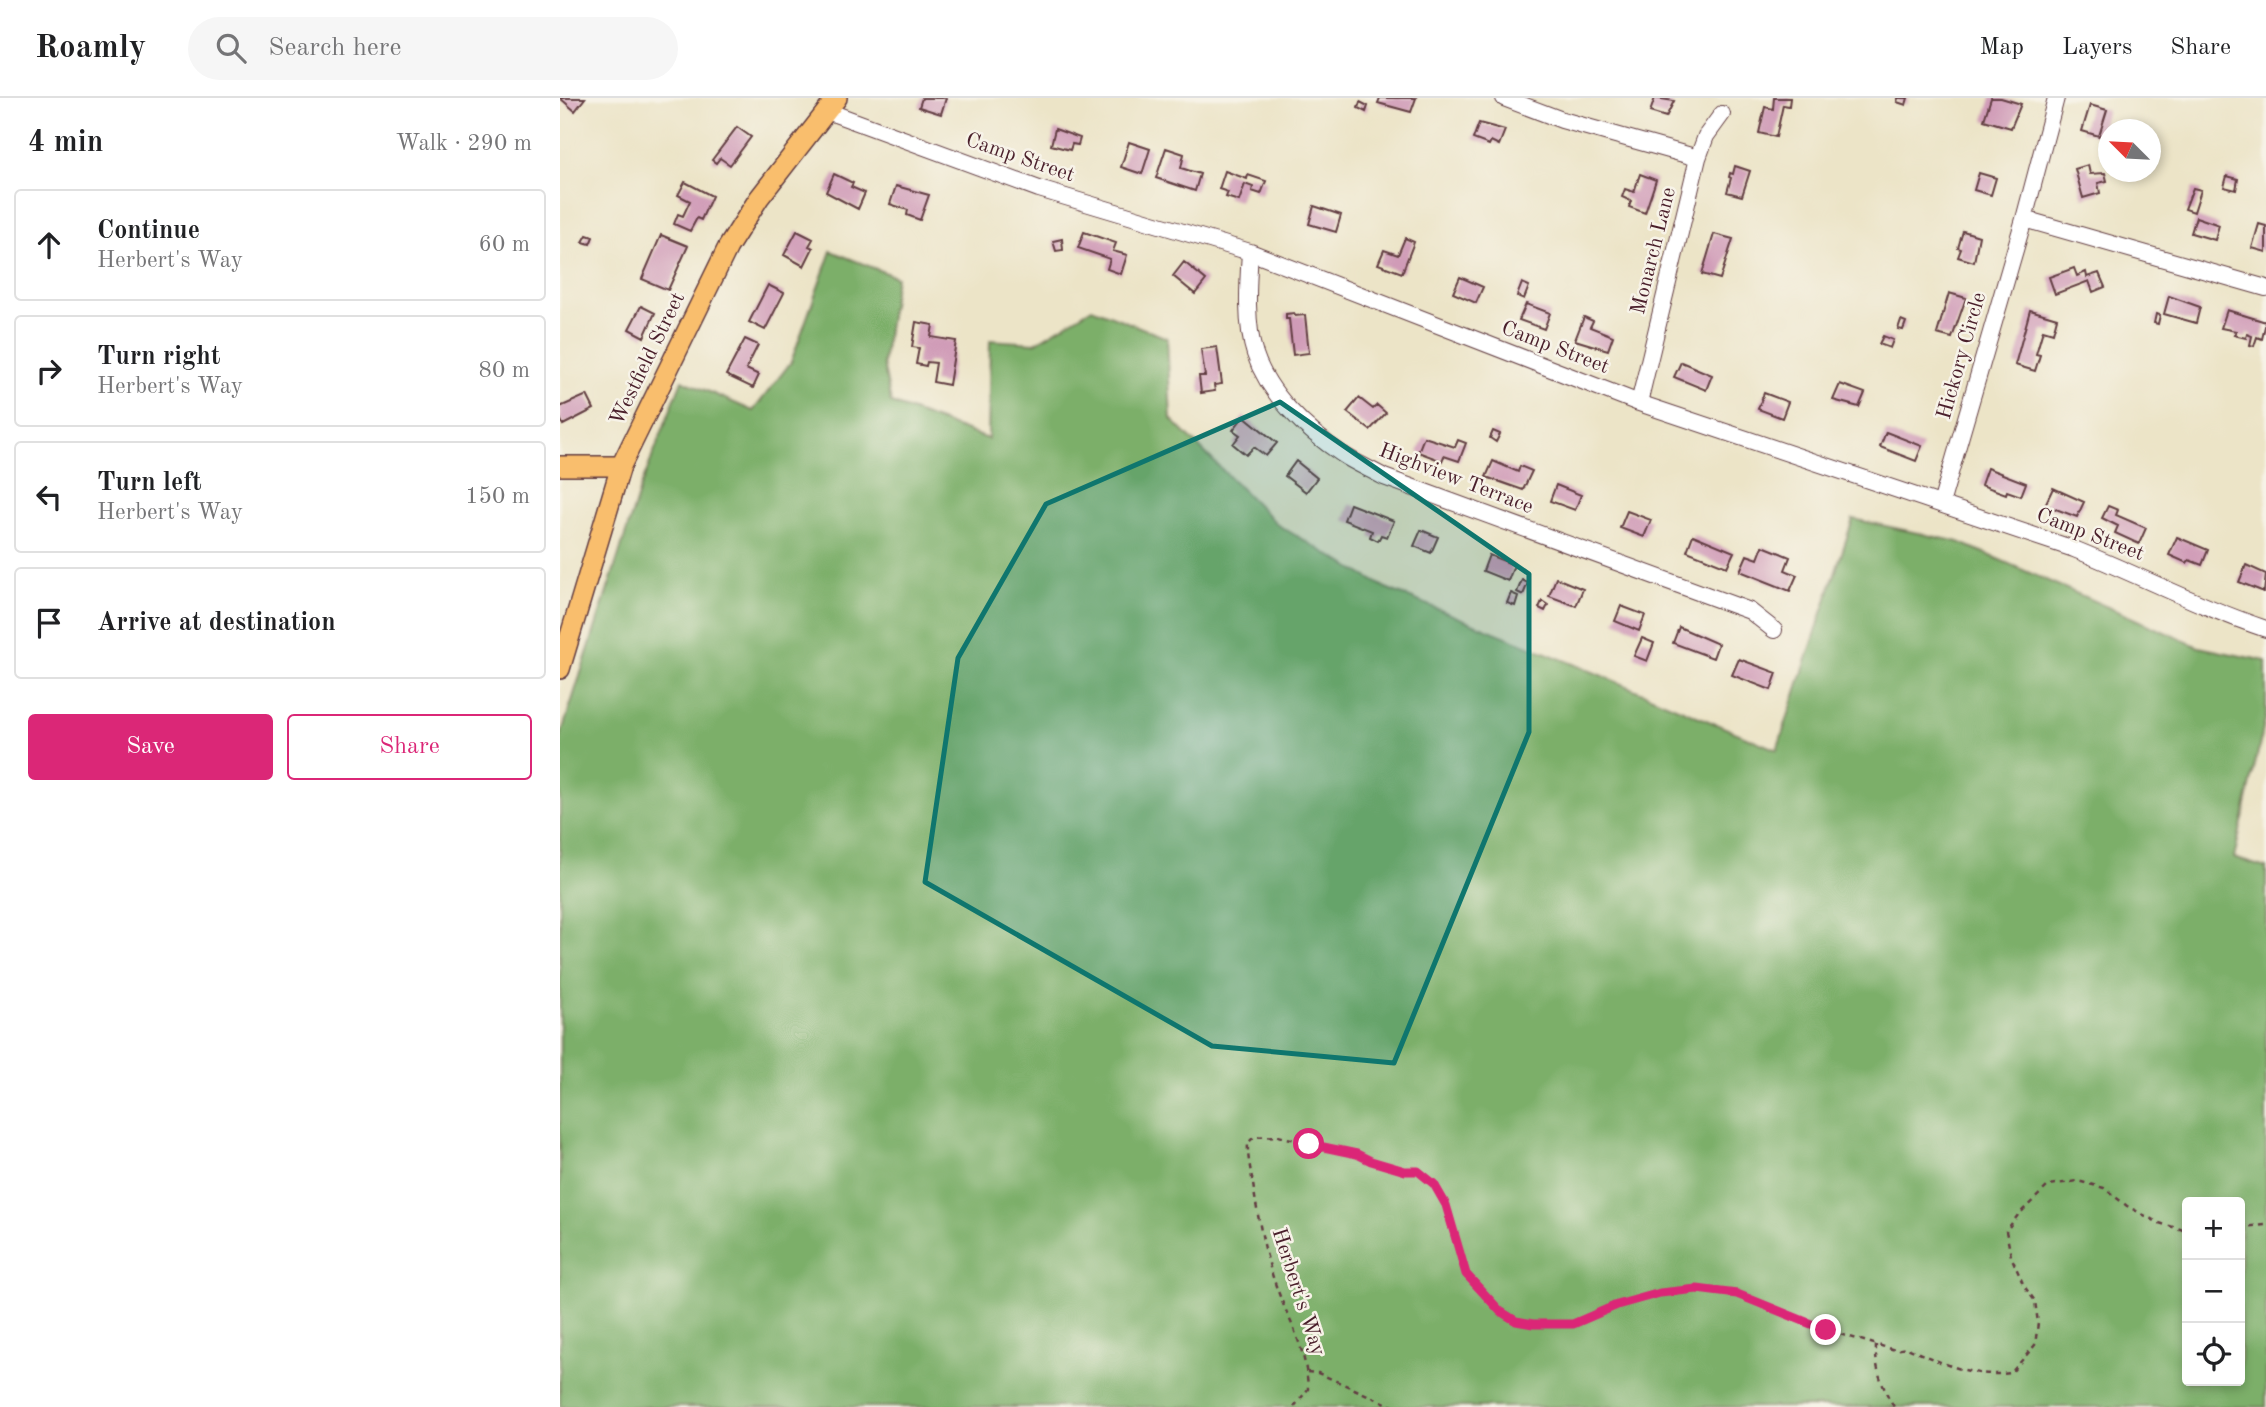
<!DOCTYPE html>
<meta charset="utf-8">
<style>
:root{--surface:#fff;--page:#f6f6f6;--text:#202124;--muted:#757577;--line:#e0e0e0;--accent:#db2777}
body{margin:0;font-family:"Old Standard TT",serif;background:var(--page);color:var(--text)}
.controls{position:absolute;right:21px;bottom:21px;display:grid;overflow:hidden;border-radius:7px;box-shadow:0 4px 10px #0003}
.controls button{width:63px;height:63px;display:grid;place-items:center;padding:0;border:0;border-bottom:2px solid var(--line);background:var(--surface);color:var(--text);font:35px sans-serif}
.compass{position:absolute;left:1538px;top:21px;width:63px;height:63px;border-radius:50%;background:var(--surface);box-shadow:0 4px 10px #0003;rotate:294deg}
.stop{position:absolute;width:21px;height:21px;margin:-16px;border:5px solid #db2777;border-radius:50%;background:#fff}
.stop.end{background:#db2777;border-color:#fff;box-shadow:0 2px 7px #0008}
.list{margin:0;padding:0;list-style:none}
h2{display:flex;justify-content:space-between;align-items:center;height:91px;margin:0;padding:0 28px;font-size:30px}
h2 small{font-size:23px;font-weight:400;color:var(--muted)}
.list li{display:grid;grid-template-columns:46px 1fr auto;gap:21px;align-items:center;box-sizing:border-box;height:112px;margin:0 14px 14px;padding:0 14px;border:2px solid var(--line);border-radius:7px}
.list b{display:block;font-size:26px;white-space:nowrap}
.list p{margin:0;font-size:23px;white-space:nowrap;color:var(--muted)}
.list em{font-size:23px;font-style:normal;color:var(--muted)}
.actions{display:flex;gap:14px;padding:21px 28px}
.actions a{flex:1;padding:16px 0;border:2px solid var(--accent);border-radius:7px;text-align:center;font-size:24px;color:var(--accent)}
.actions .main{background:var(--accent);color:#fff}
.icon{flex:none;width:38px;height:38px;fill:none;stroke:currentColor;stroke-width:2;stroke-linecap:round;stroke-linejoin:round}
.map{position:relative;flex:none;width:1706px;height:1309px;overflow:hidden}
header{display:flex;align-items:center;gap:42px;box-sizing:border-box;height:98px;padding:0 35px;background:var(--surface);border-bottom:2px solid var(--line)}
header strong{font-size:33px}
nav{display:flex;gap:38px;margin-inline-start:auto;font-size:24px}
.search{width:490px;height:63px;background:var(--page);display:flex;align-items:center;gap:18px;box-sizing:border-box;padding:0 24px;border-radius:38px;color:var(--muted);font-size:26px}
main{display:flex}
aside{flex:1;background:var(--surface)}
.map>svg:first-child{display:block}
.forest{fill:#7caf69;stroke:#63674a;stroke-width:2;fill-rule:evenodd}
.building{fill:#d09bb7}
.lines{fill:none;stroke-linecap:round;stroke-linejoin:round}
.minor-casing{stroke:#623d42;stroke-width:18}
.major-casing{stroke:#623d42;stroke-width:22}
.path{stroke:#623d42;stroke-width:2.5;stroke-dasharray:5 5;stroke-linecap:butt}
.minor{stroke:#fff;stroke-width:16}
.major{stroke:#f9be6d;stroke-width:19}
.route{stroke:#db2777;stroke-width:9}
.marked{fill:#0f766e;fill-opacity:0.2;stroke:#0f766e;stroke-width:5;stroke-linejoin:round}
.labels{text-anchor:middle;dominant-baseline:central;stroke-width:5;stroke-linejoin:round;paint-order:stroke}
.street-label{font-size:21px;fill:#4a1f2b;stroke:#f7f3e8}
</style>
<header>
<strong>Roamly</strong>
<div class="search"><svg class="icon" aria-label="search" viewBox="0 0 24 24"><circle cx="10" cy="10" r="6"/><path d="M15 15l6 6"/></svg>Search here</div>
<nav><a>Map</a><a>Layers</a><a>Share</a></nav>
</header>
<main>
<aside>
<h2>4 min<small>Walk · 290 m</small></h2>
<ul class="list">
<li><svg class="icon" aria-label="ahead" viewBox="0 0 24 24"><path d="M12 20V5M6 11l6-6 6 6"/></svg><div><b>Continue</b><p>Herbert's Way</p></div><em>60 m</em></li>
<li><svg class="icon" aria-label="right" viewBox="0 0 24 24"><path d="M7 20v-9h11M14 6l5 5-5 5"/></svg><div><b>Turn right</b><p>Herbert's Way</p></div><em>80 m</em></li>
<li><svg class="icon" aria-label="left" viewBox="0 0 24 24"><path d="M17 20v-9H6M10 6l-5 5 5 5"/></svg><div><b>Turn left</b><p>Herbert's Way</p></div><em>150 m</em></li>
<li><svg class="icon" aria-label="arrive" viewBox="0 0 24 24"><path d="M6 21V4h12l-3 4 3 4H6"/></svg><div><b>Arrive at destination</b></div></li>
</ul>
<div class="actions"><a class="main">Save</a><a>Share</a></div>
</aside>
<div class="map">
<svg width="1706" height="1309" viewBox="0 0 1706 1309">
<rect width="100%" height="100%" fill="#f7f3e8"/>
<filter id="ink" filterUnits="userSpaceOnUse"><feTurbulence type="fractalNoise" baseFrequency=".0143" numOctaves="2"/><feDisplacementMap in="SourceGraphic" scale="14" xChannelSelector="R" yChannelSelector="G"/><feConvolveMatrix kernelMatrix="1 2 1 2 8 2 1 2 1" color-interpolation-filters="sRGB"/></filter>
<filter id="wash" filterUnits="userSpaceOnUse"><feTurbulence type="fractalNoise" baseFrequency=".00686" numOctaves="4" result="noise"/><feDisplacementMap in="SourceGraphic" scale="28" xChannelSelector="R" yChannelSelector="G"/><feGaussianBlur stdDeviation="1.57" result="paint"/><feColorMatrix in="noise" values="0 0 0 0 0 0 0 0 0 0 0 0 0 0 0 0 0 1.4 0 .05"/><feComposite in="paint" operator="in"/></filter>
<g filter="url(#wash)">
<rect width="100%" height="100%" fill="#ece4c7"/>
<path class="forest" d="M271 153 336 179 323 265 331 305 428 341 430 242 475 245 532 210 607 240 611 321 718 427 826 490 1038 576 1217 652 1293 421 1399 444 1639 549 1706 563V618L1674 760 1706 770V1309H0V640L81 388 122 282 193 313 231 264ZM1627 1104H1680V1283H1627Z"/>
<g id="blocks">
<path class="building" d="M0 0H25L15 13Z
M362 0H386L381 16 359 9Z
M820 0H856L851 14 818 5Z
M1095 0 1114 3 1106 19 1090 14Z
M1214 0H1230L1229 8 1223 7 1216 39 1199 35 1205 9 1213 11Z
M1338 0H1348L1346 7 1337 4Z
M1431 0H1441L1461 6 1451 30 1424 22Z
M800 4 808 8 806 14 798 10Z
M1530 7 1547 12 1539 38 1522 33Z
M919 25 945 32 939 47 931 43 929 47 913 41Z
M177 29 191 39 170 67 160 60 156 65 152 62Z
M495 31 520 40 518 47 512 46 510 52 491 47Z
M569 44 590 51 582 76 561 69Z
M606 50 624 56 621 70 640 76 635 93 596 80Z
M1528 67 1530 76 1545 75 1547 83 1538 85 1540 95 1523 100 1515 71Z
M1175 68 1190 73 1182 98 1167 94 1171 80 1169 79 1170 75 1173 76Z
M665 73 687 81 688 77 706 83 701 96 692 93 693 89 685 86 679 103 666 99 668 94 659 91Z
M1419 75 1436 80 1431 97 1414 92Z
M274 76 293 85 291 89 305 95 298 111 266 94Z
M1080 76 1096 82 1085 115 1069 109 1071 103 1062 99 1065 91 1074 94Z
M1667 78 1678 81 1676 92 1664 89Z
M125 84 152 98 141 122 137 120 130 133 114 126 118 116 123 118 130 103 118 97Z
M336 88 369 97 360 122 347 117 348 112 330 106Z
M1633 90 1641 92 1634 114 1625 111Z
M754 108 781 117 776 134 749 126Z
M1636 119 1659 127 1655 142 1631 135Z
M1699 126 1706 128V154L1692 150Z
M237 133 253 141 249 148 253 150 244 168 224 157Z
M1403 133 1419 138 1414 164 1398 159 1401 151 1398 150Z
M524 134 556 145 553 153 567 157 561 176 547 171 550 161 518 150Z
M1154 136 1173 141 1160 181 1142 176Z
M27 137 33 139 30 146 23 144Z
M101 137 128 148 108 192 82 181Z
M845 140 854 144 842 175 818 166 824 152 838 157Z
M502 141 503 152 496 153 493 143Z
M624 164 646 182 635 196 613 178Z
M1514 170 1517 178 1526 174 1527 179 1539 175 1545 189 1533 194 1529 183 1495 196 1489 179Z
M900 179 923 189 916 205 893 195Z
M962 185 969 188 964 201 957 198Z
M208 187 224 195 205 232 189 224Z
M1389 195 1406 200 1392 240 1377 236Z
M1609 198 1640 209 1636 225 1604 216Z
M966 206 990 215 984 231 959 222Z
M81 208 95 215 84 239 69 231Z
M1470 212 1497 220 1493 235 1483 232 1476 256 1480 257 1475 273 1455 267Z
M1667 212 1706 224 1702 241 1697 239 1694 248 1690 247 1692 238 1687 236 1686 240 1674 237 1676 233 1661 230Z
M734 215 735 218 745 217 749 255 733 257 729 221H726V216Z
M1596 216 1600 217 1598 226 1594 225Z
M1024 219 1033 223 1030 229 1053 238 1048 252 1015 242Z
M1341 222 1346 224 1343 232 1338 231Z
M356 224 373 227 371 239 396 243 389 287 373 284 376 265 367 264 366 268 356 266 359 250 352 249Z
M1323 238 1333 242 1330 250 1319 246Z
M185 241 198 247 186 271 199 277 193 290 166 277Z
M657 249 662 286 654 287 655 293 641 295 639 278H645L641 251Z
M1121 264 1152 277 1146 292 1114 279Z
M1280 286 1305 295 1299 309 1273 302Z
M1204 295 1228 304 1222 320 1198 311Z
M27 297 34 311 3 327 0 320V309Z
M799 300 813 311 817 307 826 315 810 332 787 314Z
M684 318 717 345 706 358 694 349 686 357 673 346 680 337 673 332Z
M933 333 940 336 936 344 930 340Z
M1326 334 1362 348 1356 363 1320 349Z
M864 339 895 349 898 342 906 345 899 363 884 358 882 363 858 354Z
M736 363 757 380 746 394 725 378Z
M933 363 958 374 960 368 972 373 963 392 926 379Z
M1427 370 1466 385 1461 398 1447 393 1446 396 1421 387Z
M996 387 1021 397 1015 412 990 403Z
M1493 390 1524 404 1517 419 1485 407Z
M790 406 834 423 827 439 821 437 818 443 810 439 812 433 784 422Z
M1548 408 1558 412 1556 417 1586 430 1579 446 1555 435 1558 428 1542 420Z
M1067 413 1091 422 1084 439 1060 430Z
M861 432 878 439 871 455 854 448Z
M1133 437 1174 454 1167 469 1127 453Z
M1617 439 1648 452 1642 467 1629 462 1627 465 1609 457Z
M1203 448 1230 459 1225 472 1237 477 1230 493 1180 473 1187 457 1198 461Z
M929 457 954 467 948 483 923 473Z
M1686 467 1706 476 1704 494 1679 484Z
M996 480 1023 491 1016 508 989 498Z
M962 482 968 485 963 497 957 494Z
M951 495 958 498 955 508 947 505Z
M982 503 988 507 985 513 979 510Z
M1061 508 1085 517 1079 533 1055 523Z
M1119 529 1158 546 1153 560 1113 545Z
M1082 540 1094 545 1087 563 1074 558Z
M1179 561 1217 575 1211 592 1172 577Z"/>
</g>
</g>
<g filter="url(#ink)">
<use href="#blocks" fill-opacity="0" stroke="#623d42" stroke-width="2"/>
<g class="lines">
<g class="minor-casing">
<path id="minor" d="M944 0 1002 22 1138 60
M267 13 479 91 690 154 1079 305 1514 451C1579 477 1640 509 1706 531
M1464 121 1706 190
M690 154C688 185 685 226 695 256 708 296 747 333 782 356 795 365 810 371 824 379L1190 513 1214 532
M1079 305 1138 60 1146 38 1162 16
M1381 406 1464 121 1496 0"/>
</g>
<g class="major-casing">
<path id="major" d="M0 368H61
M0 571 61 368 168 149 199 100 277 0"/>
</g>
<path class="path" d="M1680 1129 1706 1127
M1316 1247C1315 1272 1322 1288 1334 1309
M747 1274 758 1275 835 1309
M734 1309 748 1291C746 1248 730 1226 716 1188 705 1157 699 1125 694 1093 692 1076 687 1061 688 1045L694 1039 718 1038 797 1056 811 1063 845 1073H858L874 1086 886 1107 906 1176 940 1213 956 1223 973 1226H1013L1057 1207 1100 1194 1137 1191 1177 1196 1266 1232 1335 1252 1347 1250C1383 1265 1410 1280 1451 1275L1475 1247 1478 1225 1475 1203 1464 1188 1451 1158 1446 1133 1458 1117 1489 1087 1518 1083 1544 1090 1567 1108 1599 1125 1627 1133"/>
<use href="#minor" class="minor"/>
<use href="#major" class="major"/>
</g>
</g>
<g class="lines" filter="url(#ink)">
<path class="route" d="M749 1046 797 1056 811 1063 845 1073H858L874 1086 886 1107 906 1176 940 1213 956 1223 973 1226H1013L1057 1207 1100 1195 1137 1191 1177 1196 1266 1232"/>
</g>
<path class="marked" d="M720 304 969 476V634L834 965 652 948 365 784 398 560 486 406Z"/>
<g class="labels">
<g class="street-label">
<text transform="translate(460 60) rotate(19)">Camp Street</text>
<text transform="translate(1094 153) rotate(-76)">Monarch Lane</text>
<text transform="translate(995 250) rotate(21)">Camp Street</text>
<text transform="translate(1402 258) rotate(-74)">Hickory Circle</text>
<text transform="translate(88 261) rotate(-64)">Westfield Street</text>
<text transform="translate(896 381) rotate(21)">Highview Terrace</text>
<text transform="translate(1530 437) rotate(21)">Camp Street</text>
<text transform="translate(738 1194) rotate(72)">Herbert's Way</text>
</g>
</g>
</svg>
<div class="controls">
<button>+</button>
<button>−</button>
<button><svg class="icon" aria-label="locate" viewBox="0 0 24 24"><circle cx="12" cy="12" r="6"/><path d="M12 2v4M12 18v4M2 12h4M18 12h4"/></svg></button>
</div>
<svg class="compass" viewBox="-18 -18 36 36"><path d="M0-13l5 13h-10z" fill="#e53935"/><path d="M0 13l5-13h-10z" fill="#757577"/></svg>
<div class="stop" style="left:749px;top:1046px"></div>
<div class="stop end" style="left:1266px;top:1232px"></div>
</div>
</main>
